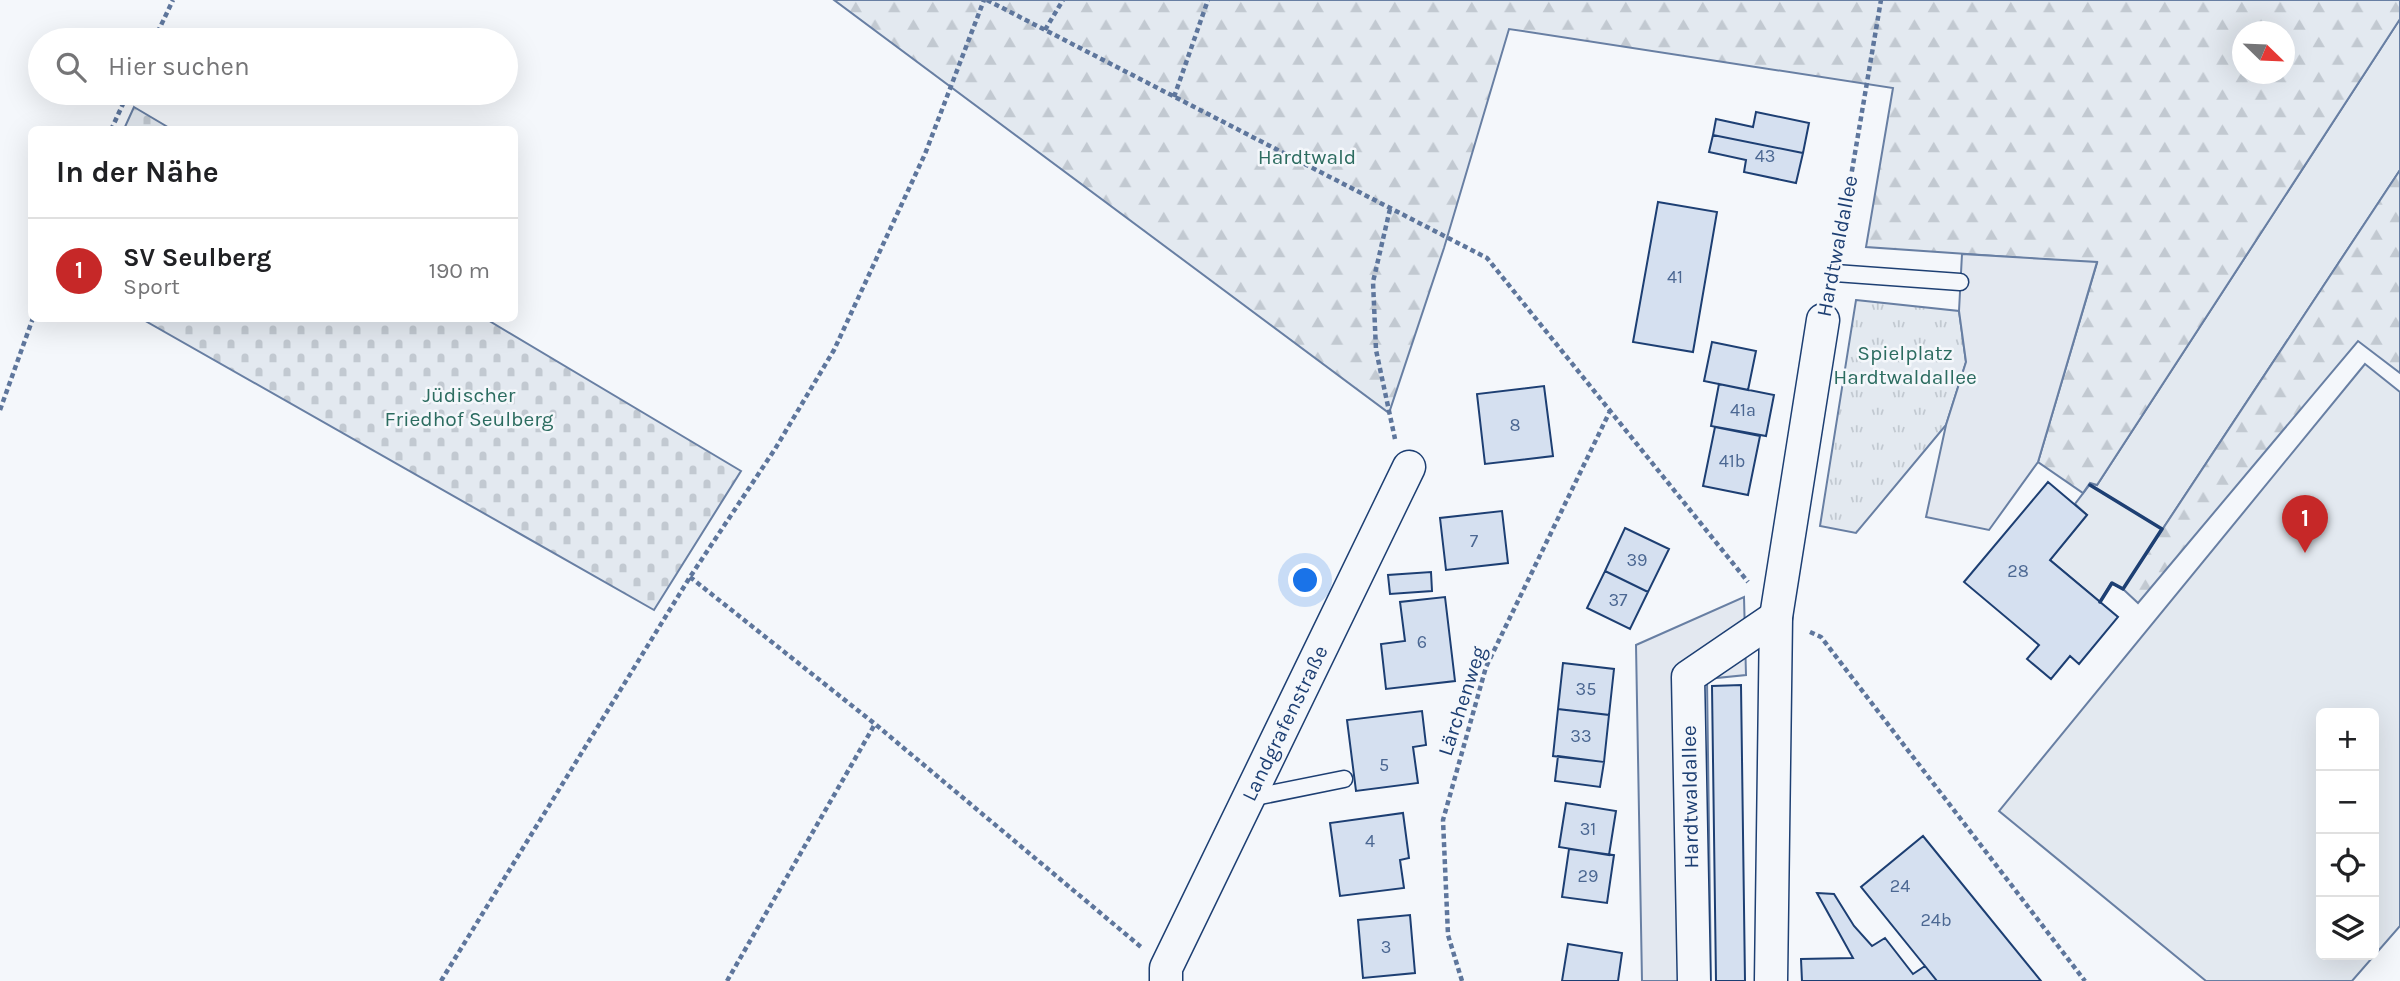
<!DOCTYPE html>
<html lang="de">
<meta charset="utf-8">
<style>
:root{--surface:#fff;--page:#f2f2f2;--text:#202124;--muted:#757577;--line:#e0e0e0;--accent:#c62828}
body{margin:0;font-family:Karla,sans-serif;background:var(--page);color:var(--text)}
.controls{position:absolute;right:21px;bottom:21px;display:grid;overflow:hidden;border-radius:10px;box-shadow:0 7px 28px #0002}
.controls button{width:63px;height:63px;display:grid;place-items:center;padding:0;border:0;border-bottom:2px solid var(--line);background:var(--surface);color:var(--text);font:35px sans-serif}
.compass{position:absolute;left:2232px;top:21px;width:63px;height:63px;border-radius:50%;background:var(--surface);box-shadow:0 7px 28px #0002;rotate:113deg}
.you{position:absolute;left:1306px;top:581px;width:24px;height:24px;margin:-18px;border:5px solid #fff;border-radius:50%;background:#1a73e8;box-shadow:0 0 0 10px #1a73e833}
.badge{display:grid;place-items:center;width:46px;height:46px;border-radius:50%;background:var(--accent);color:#fff;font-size:23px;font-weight:700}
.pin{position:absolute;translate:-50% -58px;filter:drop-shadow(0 2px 4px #0008)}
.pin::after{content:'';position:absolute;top:37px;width:24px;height:21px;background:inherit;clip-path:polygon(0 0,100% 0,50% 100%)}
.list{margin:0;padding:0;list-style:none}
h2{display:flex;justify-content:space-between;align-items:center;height:91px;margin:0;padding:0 28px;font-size:30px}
h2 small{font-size:23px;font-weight:400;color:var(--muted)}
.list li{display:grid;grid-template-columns:46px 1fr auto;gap:21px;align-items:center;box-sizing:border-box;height:105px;padding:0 28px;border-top:2px solid var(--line)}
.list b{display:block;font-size:26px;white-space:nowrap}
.list p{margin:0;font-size:23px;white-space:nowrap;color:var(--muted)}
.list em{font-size:23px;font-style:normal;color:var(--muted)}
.icon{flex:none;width:38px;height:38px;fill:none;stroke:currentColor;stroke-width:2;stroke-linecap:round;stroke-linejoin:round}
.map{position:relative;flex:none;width:2400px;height:981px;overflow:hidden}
.search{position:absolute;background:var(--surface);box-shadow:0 7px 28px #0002;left:28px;top:28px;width:490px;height:77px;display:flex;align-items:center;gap:18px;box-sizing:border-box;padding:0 24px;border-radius:38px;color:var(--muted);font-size:26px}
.panel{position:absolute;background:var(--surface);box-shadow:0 7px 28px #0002;left:28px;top:126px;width:490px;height:196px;border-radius:10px}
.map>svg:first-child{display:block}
.green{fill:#e3e9f0;stroke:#687fa3;stroke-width:2;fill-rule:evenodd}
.forest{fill:url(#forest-firs);stroke:#687fa3;stroke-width:2;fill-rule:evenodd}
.cemetery{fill:url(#cemetery-stones);stroke:#687fa3;stroke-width:2}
.park{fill:url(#park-tufts);stroke:#687fa3;stroke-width:2}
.parking{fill:#e3e8f0;stroke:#687fa3;stroke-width:2}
.building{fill:#d5e0f0;stroke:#1d3f73;stroke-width:2}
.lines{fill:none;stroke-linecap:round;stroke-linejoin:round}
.lane-casing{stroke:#1d3f73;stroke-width:19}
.street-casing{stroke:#1d3f73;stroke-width:35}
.path{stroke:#5e769c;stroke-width:4.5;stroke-dasharray:5 3.5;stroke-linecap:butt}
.lane{stroke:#f4f7fb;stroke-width:16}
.street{stroke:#f4f7fb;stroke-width:32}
.wall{stroke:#1d3f73;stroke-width:3.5}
.labels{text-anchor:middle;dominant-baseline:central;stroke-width:5;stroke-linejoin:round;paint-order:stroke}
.number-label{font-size:18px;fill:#4b6792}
.park-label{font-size:21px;fill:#2c6c60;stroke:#f4f7fb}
.street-label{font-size:21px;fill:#1d3f73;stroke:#f4f7fb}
</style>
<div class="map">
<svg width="2400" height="981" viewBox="0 0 2400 981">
<defs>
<pattern id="forest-firs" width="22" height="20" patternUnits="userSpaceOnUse" patternTransform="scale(1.75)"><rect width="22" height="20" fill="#e3e9f0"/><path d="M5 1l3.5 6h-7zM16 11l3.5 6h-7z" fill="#c2c9d1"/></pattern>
<pattern id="cemetery-stones" width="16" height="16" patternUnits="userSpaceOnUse" patternTransform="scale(1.75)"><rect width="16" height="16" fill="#e3e9f0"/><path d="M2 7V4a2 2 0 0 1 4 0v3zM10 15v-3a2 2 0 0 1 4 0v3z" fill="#c2c9d1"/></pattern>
<pattern id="park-tufts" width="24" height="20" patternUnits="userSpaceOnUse" patternTransform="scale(1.75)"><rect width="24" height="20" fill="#e3e9f0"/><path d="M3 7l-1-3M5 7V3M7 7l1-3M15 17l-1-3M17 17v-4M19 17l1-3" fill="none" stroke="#c2c9d1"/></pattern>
</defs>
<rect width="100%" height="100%" fill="#f4f7fb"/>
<path class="green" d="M2400 19V170L2123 589 2111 583 2100 602 2050 560 2087 515 2075 504 2091 483 2097 485Z
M2365 364 2400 392V926L2352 981H2206L1999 811ZM2321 713H2374V955H2321Z"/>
<path class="forest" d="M834 0H2400V19L2097 485 2090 483 2083 493 2038 462 2097 263 1866 247 1893 88 1509 29 1444 248 1389 413ZM2242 32H2284V74H2242Z
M2400 170V373L2358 341 2138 603 2123 589Z"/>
<path class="cemetery" d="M134 107 171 129H124Z
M142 319H486L741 471 654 610Z"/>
<path class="park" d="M1856 300 1959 311 1966 362 1946 425 1856 533 1820 526Z"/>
<path class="parking" d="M1962 254 2097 262 2038 462 1989 530 1926 517 1946 425 1966 362 1959 311Z
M1744 597 1746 675 1707 679 1711 981H1642L1636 645Z"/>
<path class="building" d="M1756 112 1809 123 1803 153 1713 135 1716 119 1753 127Z
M1713 135 1803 153 1796 183 1744 172 1746 160 1709 152Z
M1658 202 1717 212 1693 352 1633 342Z
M1712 342 1756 351 1748 390 1704 381Z
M1719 384 1774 395 1766 436 1711 426Z
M1544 386 1553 456 1485 464 1477 394Z
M1715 427 1760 436 1748 495 1703 486Z
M2048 482 2087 515 2050 560 2118 617 2079 664 2070 656 2051 679 2027 659 2039 645 1964 582Z
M1502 511 1508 563 1446 570 1440 518Z
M1625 528 1669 549 1648 592 1605 571Z
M1605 571 1648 592 1630 629 1587 608Z
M1431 572 1432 591 1390 594 1388 575Z
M1445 597 1455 681 1386 689 1381 644 1405 641 1400 602Z
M1563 663 1614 669 1609 715 1558 709Z
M1741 685 1745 981H1716L1712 686Z
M1558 709 1609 715 1604 762 1553 756Z
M1422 711 1426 745 1413 747 1418 783 1356 791 1347 720Z
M1558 756 1604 762 1600 787 1555 781Z
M1566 803 1616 811 1609 855 1559 847Z
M1403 813 1409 858 1400 860 1404 888 1340 896 1330 823Z
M1923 836 2041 981H1937L1925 966 1861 887Z
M1569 849 1614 855 1607 903 1562 897Z
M1817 893 1834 894 1854 926 1872 946 1885 938 1913 974 1925 966 1937 981H1802L1801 959 1853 958Z
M1410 915 1415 973 1363 978 1358 920Z
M1568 944 1622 953 1618 981H1562Z"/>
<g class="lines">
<g class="lane-casing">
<path id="lane" d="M1835 273 1960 282
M1250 798 1344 779"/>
</g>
<g class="street-casing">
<g id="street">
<path id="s1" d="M1166 981V968L1409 467"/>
<path d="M1694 981 1688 677 1776 617"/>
<path d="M1771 981 1776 617 1823 320"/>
</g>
</g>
<path class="path" d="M987 0 1487 258 1748 582
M1045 30 1063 0
M154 40 173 0
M1174 97 1208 0
M111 130 128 93
M1390 209 1373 282 1376 350 1395 439
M1839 247 1881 0
M0 410 33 318
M690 577 875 724 1141 947
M1810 632 1821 637 2085 981
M441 981 690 577 775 449 834 350 925 154 984 0
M727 981 875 724
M1462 981 1448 935 1443 820 1486 667 1610 411"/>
<use href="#lane" class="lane"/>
<use href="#street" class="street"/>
<path class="wall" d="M2090 485 2162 529 2123 589 2112 583 2100 602"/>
</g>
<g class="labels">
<g class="number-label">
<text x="1765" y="156">43</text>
<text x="1675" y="277">41</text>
<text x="1743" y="410">41a</text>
<text x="1515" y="425">8</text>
<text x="1732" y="461">41b</text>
<text x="1474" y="541">7</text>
<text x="1637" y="560">39</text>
<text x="2018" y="571">28</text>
<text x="1618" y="600">37</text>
<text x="1422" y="642">6</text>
<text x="1586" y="689">35</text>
<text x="1581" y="736">33</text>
<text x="1384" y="765">5</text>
<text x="1588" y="829">31</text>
<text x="1370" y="841">4</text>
<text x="1588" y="876">29</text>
<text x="1900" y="886">24</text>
<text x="1936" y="920">24b</text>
<text x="1386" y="947">3</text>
</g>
<g class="park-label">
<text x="1307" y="157">Hardtwald</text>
<text x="1905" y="353">Spielplatz<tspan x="1905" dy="24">Hardtwaldallee</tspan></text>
<text x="469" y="395">Jüdischer<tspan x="469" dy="24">Friedhof Seulberg</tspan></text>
</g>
<g class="street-label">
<text transform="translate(1837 246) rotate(-79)">Hardtwaldallee</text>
<text transform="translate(1462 701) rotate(-72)">Lärchenweg</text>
<text stroke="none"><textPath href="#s1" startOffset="285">Landgrafenstraße</textPath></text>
<text transform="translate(1690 797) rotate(-91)">Hardtwaldallee</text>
</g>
</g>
</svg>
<div class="controls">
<button>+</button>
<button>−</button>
<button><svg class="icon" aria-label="locate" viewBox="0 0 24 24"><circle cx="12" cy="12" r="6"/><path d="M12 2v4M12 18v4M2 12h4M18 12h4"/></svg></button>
<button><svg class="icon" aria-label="layers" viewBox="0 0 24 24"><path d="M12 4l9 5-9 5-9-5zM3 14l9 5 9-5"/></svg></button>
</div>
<svg class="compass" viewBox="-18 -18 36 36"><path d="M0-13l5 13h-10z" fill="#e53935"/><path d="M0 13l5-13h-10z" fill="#757577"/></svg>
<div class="you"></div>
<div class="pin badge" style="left:2305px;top:553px">1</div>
<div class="search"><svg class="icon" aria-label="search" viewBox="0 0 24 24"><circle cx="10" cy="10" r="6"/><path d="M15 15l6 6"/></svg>Hier suchen</div>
<section class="panel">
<h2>In der Nähe<small></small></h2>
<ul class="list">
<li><span class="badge">1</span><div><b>SV Seulberg</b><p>Sport</p></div><em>190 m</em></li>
</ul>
</section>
</div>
